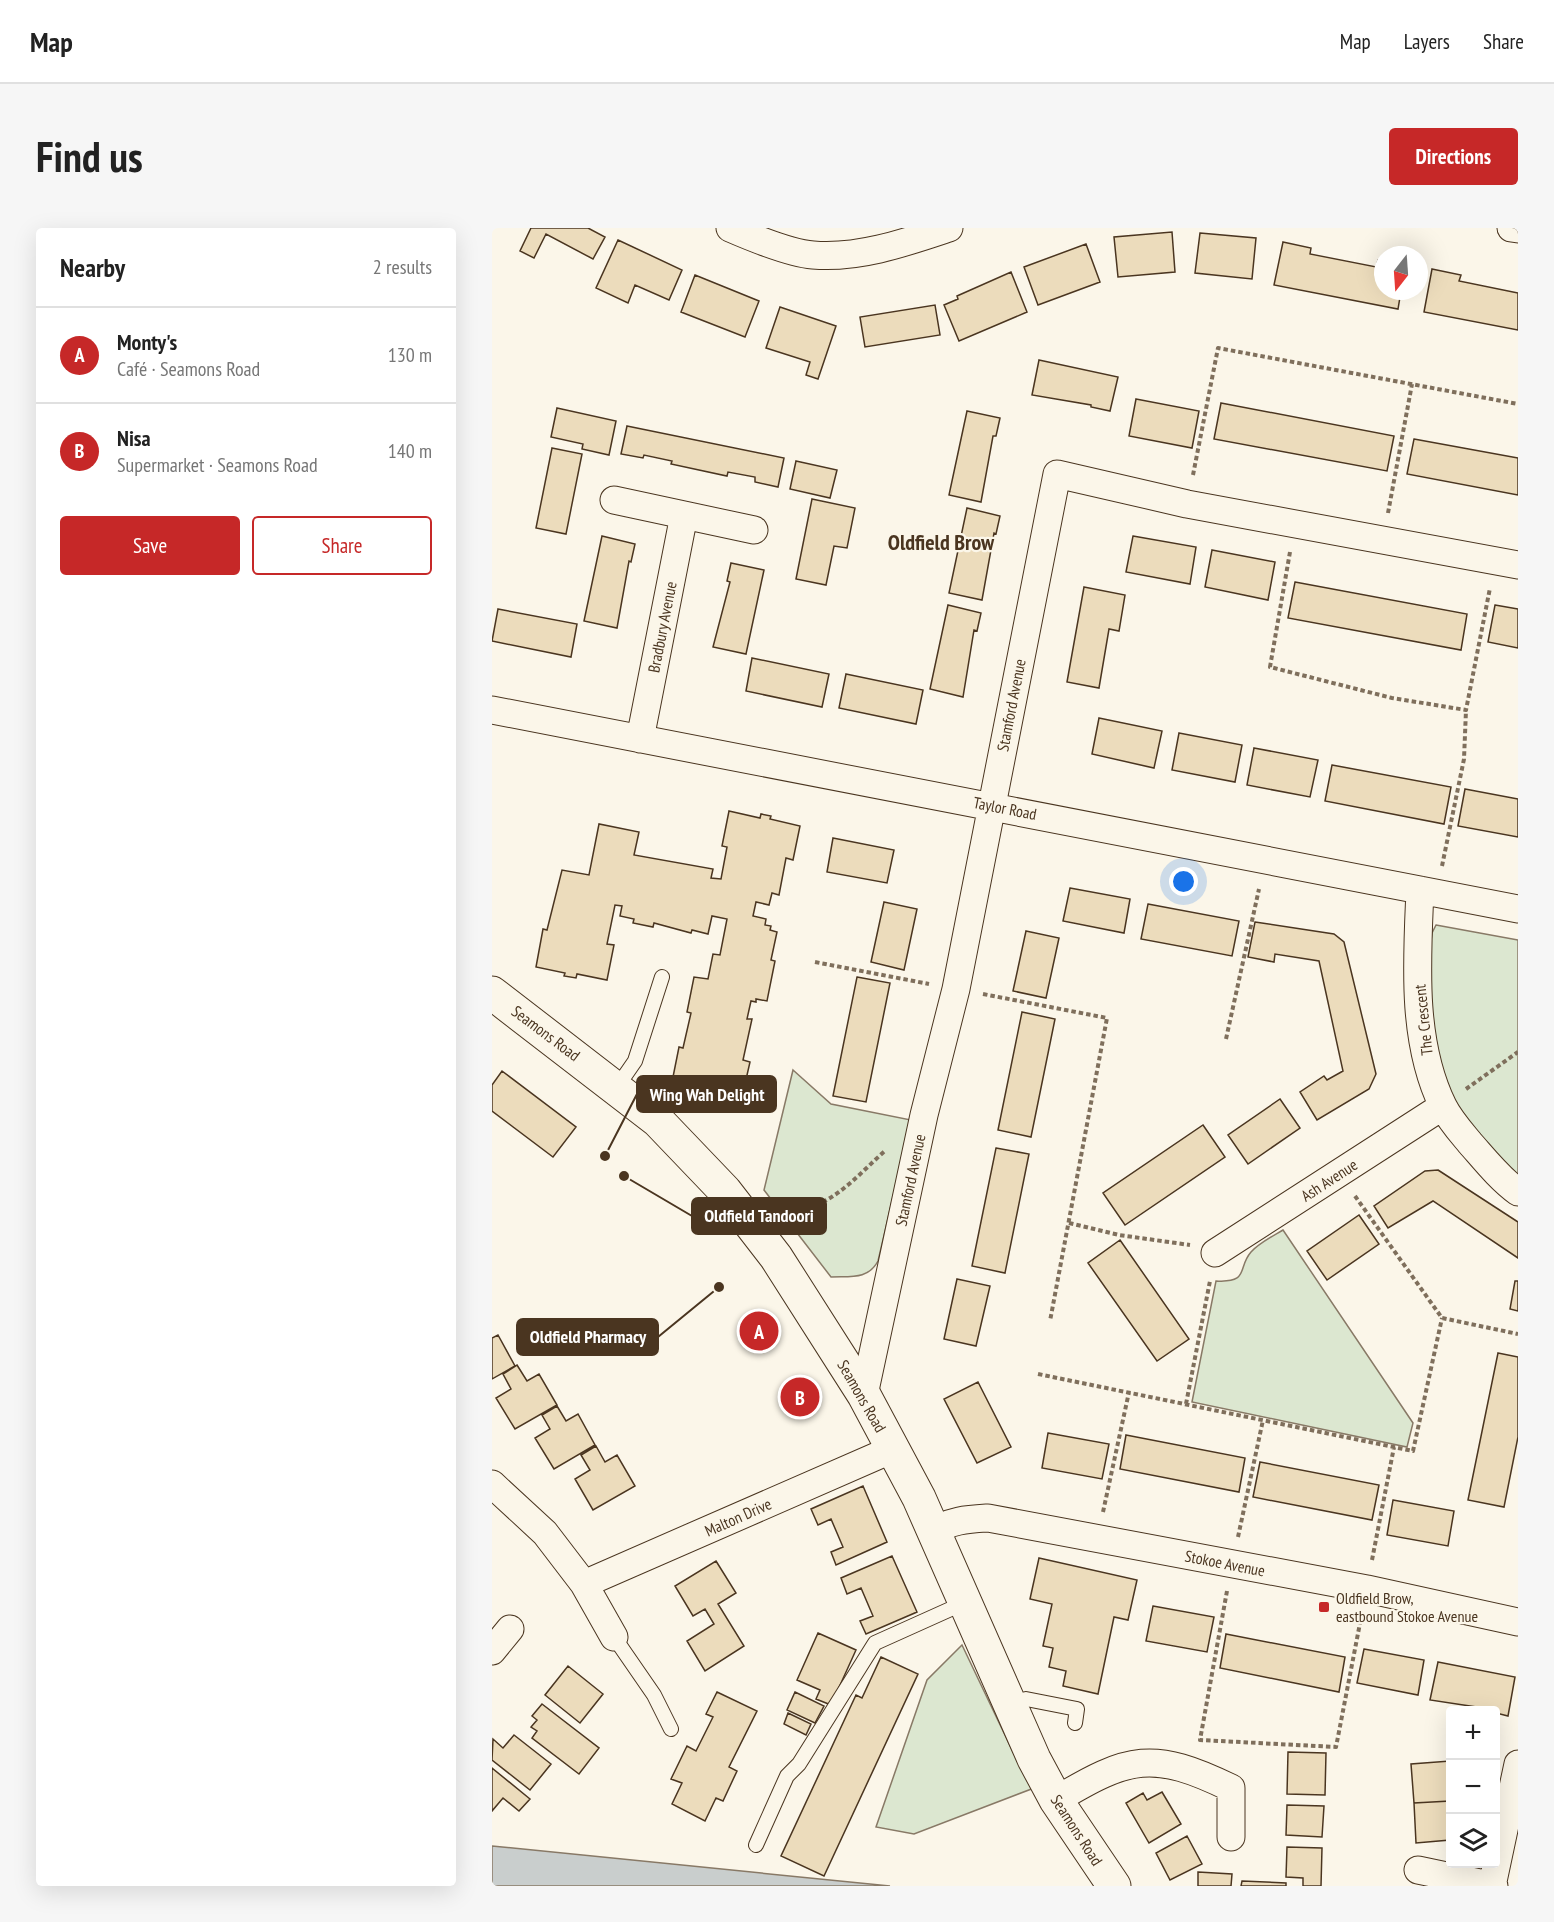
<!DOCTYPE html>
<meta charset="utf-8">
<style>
:root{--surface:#fff;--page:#f6f6f6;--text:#222;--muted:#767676;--line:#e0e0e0;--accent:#c62828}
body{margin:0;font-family:"PT Sans Narrow",sans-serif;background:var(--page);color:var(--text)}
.controls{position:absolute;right:18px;bottom:18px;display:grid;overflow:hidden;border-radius:6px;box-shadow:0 6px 24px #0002}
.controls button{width:54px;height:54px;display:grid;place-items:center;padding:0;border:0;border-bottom:2px solid var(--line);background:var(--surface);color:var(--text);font:30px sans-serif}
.compass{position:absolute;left:882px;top:18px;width:54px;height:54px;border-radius:50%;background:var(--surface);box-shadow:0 6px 24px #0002;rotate:197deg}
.you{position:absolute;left:692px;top:654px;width:21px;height:21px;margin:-15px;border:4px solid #fff;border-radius:50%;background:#1a73e8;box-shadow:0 0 0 9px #1a73e833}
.badge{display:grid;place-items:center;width:39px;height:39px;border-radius:50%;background:var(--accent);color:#fff;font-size:20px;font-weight:700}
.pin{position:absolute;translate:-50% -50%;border:3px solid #fff;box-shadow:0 2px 6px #0006}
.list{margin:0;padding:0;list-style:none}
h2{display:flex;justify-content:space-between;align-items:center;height:78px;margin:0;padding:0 24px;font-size:26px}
h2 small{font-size:20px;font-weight:400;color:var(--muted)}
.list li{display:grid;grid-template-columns:39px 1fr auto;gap:18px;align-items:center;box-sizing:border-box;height:96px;padding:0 24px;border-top:2px solid var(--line)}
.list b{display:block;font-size:22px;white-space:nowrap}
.list p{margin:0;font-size:20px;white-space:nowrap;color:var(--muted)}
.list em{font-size:20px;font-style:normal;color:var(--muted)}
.actions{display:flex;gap:12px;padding:18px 24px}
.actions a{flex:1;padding:14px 0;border:2px solid var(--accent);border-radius:6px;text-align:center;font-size:21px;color:var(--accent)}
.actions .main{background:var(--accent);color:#fff}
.icon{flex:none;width:33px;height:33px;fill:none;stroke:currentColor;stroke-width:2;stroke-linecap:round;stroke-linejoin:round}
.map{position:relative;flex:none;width:1026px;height:1658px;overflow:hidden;border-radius:6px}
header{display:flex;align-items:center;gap:36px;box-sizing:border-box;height:84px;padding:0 30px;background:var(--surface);border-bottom:2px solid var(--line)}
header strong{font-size:28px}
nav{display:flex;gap:33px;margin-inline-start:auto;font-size:21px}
.intro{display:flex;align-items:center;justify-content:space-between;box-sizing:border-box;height:144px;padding:0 36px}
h1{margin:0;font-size:42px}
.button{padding:15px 27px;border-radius:6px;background:var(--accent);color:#fff;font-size:21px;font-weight:700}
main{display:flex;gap:36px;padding:0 36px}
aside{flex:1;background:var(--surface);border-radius:6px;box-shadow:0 6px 24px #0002}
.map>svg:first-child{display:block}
.green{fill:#dce7d0;stroke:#887966;stroke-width:1.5}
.water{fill:#c9cecd;stroke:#887966;stroke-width:1.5}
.building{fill:#ecdcbc;stroke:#4a3520;stroke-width:1.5}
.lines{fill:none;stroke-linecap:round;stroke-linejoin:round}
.lane-casing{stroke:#4a3520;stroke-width:16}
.street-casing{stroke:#4a3520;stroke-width:29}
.secondary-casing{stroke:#4a3520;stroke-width:35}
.path{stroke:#7f6f5c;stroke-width:4;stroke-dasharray:4.5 3;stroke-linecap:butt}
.lane{stroke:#fbf6e9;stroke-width:14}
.street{stroke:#fbf6e9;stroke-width:27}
.secondary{stroke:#fbf6e9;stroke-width:33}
.poi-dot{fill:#c62828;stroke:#fbf6e9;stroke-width:2}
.labels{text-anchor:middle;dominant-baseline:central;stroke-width:4.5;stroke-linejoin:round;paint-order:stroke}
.street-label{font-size:16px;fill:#4a3520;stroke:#fbf6e9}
.poi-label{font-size:16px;fill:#4a3520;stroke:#fbf6e9;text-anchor:start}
.district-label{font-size:22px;font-weight:bold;fill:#4a3520;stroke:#fbf6e9}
.leader{fill:none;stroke:#4a3520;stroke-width:2}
.callout-dot{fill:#4a3520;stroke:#fbf6e9;stroke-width:2}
.callout{fill:#4a3520;stroke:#4a3520;stroke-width:2}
.callout-label{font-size:18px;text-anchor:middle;font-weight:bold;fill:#fff}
</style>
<header>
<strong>Map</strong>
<nav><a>Map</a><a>Layers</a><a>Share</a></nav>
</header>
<div class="intro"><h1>Find us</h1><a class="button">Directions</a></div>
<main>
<aside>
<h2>Nearby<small>2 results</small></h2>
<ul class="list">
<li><span class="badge">A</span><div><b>Monty's</b><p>Café · Seamons Road</p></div><em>130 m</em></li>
<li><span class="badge">B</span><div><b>Nisa</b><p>Supermarket · Seamons Road</p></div><em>140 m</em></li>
</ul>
<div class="actions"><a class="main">Save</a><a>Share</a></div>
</aside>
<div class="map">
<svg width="1026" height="1658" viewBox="0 0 1026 1658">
<rect width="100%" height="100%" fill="#fbf6e9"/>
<path class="green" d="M944 697 1026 712V957L955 877 932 767 940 705Z
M301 842 339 876 419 892 386 1033C376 1052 358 1048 339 1049L272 962Z
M791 1002 921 1195 915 1219 700 1174 724 1053C758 1055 745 1040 759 1024 767 1015 781 1008 791 1002Z
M470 1417 521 1524 542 1560 422 1606 384 1599 435 1452Z"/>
<path class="water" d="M0 1618 398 1658H0Z"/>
<path class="building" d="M39 0H96L113 9 101 31 54 6 42 30 28 23Z
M680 4 683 44 626 49 622 9Z
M708 5 764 10 760 51 703 45Z
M126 12 190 42 177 72 143 57 136 75 104 60Z
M791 14 819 20 818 26 884 39 886 32 891 33V63H909L906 81 782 57Z
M594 16 608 54 546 77 532 39Z
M940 41 969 47 967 53 1026 65V102L932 84Z
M519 44 535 84 467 113 452 77 466 71 465 68Z
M203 47 267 73 253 109 189 84Z
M443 77 448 107 373 119 368 89Z
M288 79 344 98 326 151 314 147 318 134 274 120Z
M547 132 626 149 618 183 599 179V177L540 167Z
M644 171 707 183 700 220 637 208Z
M729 175 902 208 895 243 722 211Z
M65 180 124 193 117 227 90 221 91 216 59 209Z
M475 183 508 190 504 208H501L489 274 457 267Z
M135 198 292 230 286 259 263 254V249L236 244 235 248 179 236 180 233 152 227 151 230 129 226Z
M922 211 1026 230V267L915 246Z
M60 220 90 226 74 306 44 300Z
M304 233 345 242 338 270 298 261Z
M320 271 363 280 355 320 342 318 334 357 304 351Z
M475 280 508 288 504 306 502 305 490 372 457 365Z
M110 308 143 316 139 334 137 333 125 400 92 393Z
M641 308 704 319 698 356 634 344Z
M720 322 783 334 776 372 713 359Z
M239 335 272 342 254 426 221 419 238 354 235 353Z
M803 354 975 386 969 422 796 390Z
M592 359 633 367 627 403 617 401 607 460 575 454Z
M456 377 489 385 485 403 482 402 471 469 438 461Z
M1003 377 1026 381V420L996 414Z
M6 381 85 396 79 429 0 413Z
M260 430 337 446 330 479 254 463Z
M354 446 431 462 424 496 347 480Z
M607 490 670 503 662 540 600 526Z
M687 505 750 517 743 554 680 542Z
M762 520 826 532 818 569 755 557Z
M840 537 959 559 952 596 833 573Z
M973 561 1026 571V609L966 598Z
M237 583 268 590 269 586 279 588 278 591 308 598 301 632 294 630 287 667 280 665 277 677 264 674 261 688 274 691 273 697 279 698 278 702 285 704 279 732 283 733 275 773 264 771V774L259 773 255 791H260L251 832 258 834 250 869 221 862 220 867 209 864 210 860 180 854 187 819 191 820 199 785 195 784 202 749 216 751 221 726 228 727 235 691 220 688 216 706 200 702 199 705 162 695 161 699 141 695 142 691 128 688 130 678 123 677 115 716 122 717 115 752 85 746 84 750 72 748 73 745 44 739 51 701 55 702 70 642 97 647 107 596 147 604 142 627 221 641 219 650 229 651 235 619 230 618Z
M341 610 402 622 395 655 335 644Z
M578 660 638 671 632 705 571 693Z
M392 674 425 681 412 742 379 734Z
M656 676 747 693 740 728 649 711Z
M763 694 842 706 852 714 884 846 877 861 825 892 808 864 832 848 835 852 851 843 827 733 783 726 782 734 756 729Z
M534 703 567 710 554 770 521 763Z
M365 749 398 755 374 874 341 868Z
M530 784 563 791 539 909 506 902Z
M10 843 84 899 61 929 0 883V857Z
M788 871 808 900 756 936 736 907Z
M711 897 733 929 633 997 611 965Z
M504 920 537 926 513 1045 480 1038Z
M946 942 1026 994V1030L941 973 896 1000 882 978 933 943Z
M867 987 887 1016 835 1052 815 1023Z
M628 1012 697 1111 665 1133 596 1035Z
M465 1051 498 1058 484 1118 452 1111Z
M1023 1053H1026V1083L1018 1081Z
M6 1107 23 1138 0 1151V1110Z
M1006 1125 1026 1129V1209L1012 1279 976 1272Z
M25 1137 35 1153 47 1146 65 1177 23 1201 4 1170 19 1161 11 1146Z
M486 1154 519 1219 485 1235 452 1171Z
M65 1178 74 1193 86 1186 103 1217 62 1241 43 1210 58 1201 50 1187Z
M556 1205 617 1216 610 1251 550 1240Z
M634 1207 753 1230 747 1264 628 1241Z
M104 1218 113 1234 125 1227 143 1258 101 1282 83 1251 98 1242 89 1227Z
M768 1234 887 1257 880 1292 761 1269Z
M371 1258 395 1314 344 1337 339 1324 351 1319 339 1291 326 1297 319 1281Z
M901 1272 962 1283 956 1318 895 1307Z
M400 1328 425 1384 374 1406 368 1393 381 1388 369 1360 355 1366 349 1350Z
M547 1330 645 1352 636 1392 622 1389 606 1466 571 1458 574 1443 557 1439 561 1420 551 1418 560 1376 538 1371Z
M224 1333 244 1365 226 1376 252 1418 213 1443 195 1413 222 1396 213 1381 201 1388 183 1358Z
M661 1378 722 1389 715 1424 654 1413Z
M326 1405 364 1422 339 1477 324 1471 328 1462 305 1452Z
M734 1406 853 1429 847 1464 728 1440Z
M872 1421 932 1432 926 1467 865 1455Z
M389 1429 426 1446 332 1648 289 1628 364 1467 370 1470Z
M946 1434 1023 1449 1016 1488 1004 1485V1482L938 1472Z
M76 1438 111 1466 88 1495 53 1467Z
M225 1464 265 1483 237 1539 245 1543 231 1573 224 1570 213 1593 180 1576 190 1555 179 1551 195 1518 204 1523 221 1489 214 1486Z
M303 1464 332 1478 323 1495 295 1482Z
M50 1476 107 1520 87 1546 40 1510 45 1503 39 1499 45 1492 40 1488Z
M296 1485 319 1496 314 1507 292 1496Z
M22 1507 59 1536 38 1562 0 1532 1 1511 11 1520Z
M796 1524 834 1525 833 1567 795 1566Z
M958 1533V1573L922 1575 919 1536Z
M0 1540 38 1571 27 1583 11 1570 0 1583Z
M670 1564 689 1596 657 1615 634 1575 651 1565 655 1572Z
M958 1573V1612L924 1615 922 1575Z
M795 1577 832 1578 830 1609 794 1607Z
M695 1608 710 1636 678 1652 664 1625Z
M795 1619 830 1620 829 1658H811V1650L794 1649Z
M706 1644 740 1646 739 1658H706Z
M750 1653 794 1655V1658H749Z"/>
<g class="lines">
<g class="lane-casing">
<path id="lane" d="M125 859 143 833 170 749
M122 1409 162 1467 179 1501
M518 1478 534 1471 585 1481 583 1495
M264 1617 295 1548 307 1536 383 1415 472 1375"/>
</g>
<g class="street-casing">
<path id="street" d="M238 0C261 10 297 25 321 27 367 31 415 14 457 0
M1019 0 1026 1
M122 272 262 302
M0 482 1026 681
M148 511 192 287
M928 662C925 732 919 813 951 878 958 892 968 903 978 915 993 932 1008 951 1026 964
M723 1025 951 878
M372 1167 432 887 464 761 565 246 695 276 1026 337
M0 1256 53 1305 92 1356 122 1409
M442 1305C455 1292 479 1291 496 1290L875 1361 1026 1394
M92 1356 401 1221
M0 1423 18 1401
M564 1572C637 1528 661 1522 739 1560V1609
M926 1642 1002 1658
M1000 1658 1026 1536"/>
</g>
<g class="secondary-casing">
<path id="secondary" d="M0 765 166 893 233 963 284 1029 372 1167 427 1270 542 1531 564 1572 622 1658"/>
</g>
<path class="path" d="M701 247 726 120 1026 176
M896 285 920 156
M798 324 778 439 900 470 974 482 998 360
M950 638 972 531 974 482
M323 734 437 756
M491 766 615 790 558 1093
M734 811 767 661
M974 861 1026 824
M863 968 950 1090 1026 1106
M287 980C331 991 364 948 394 922
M577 995 627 1007 698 1017
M546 1146 921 1223 950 1090
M694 1176 718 1053
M611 1284 637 1164
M746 1309 771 1192
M880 1332 902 1219
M735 1363 708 1512 844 1519 869 1390"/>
<use href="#lane" class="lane"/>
<use href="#street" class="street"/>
<use href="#secondary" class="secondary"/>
</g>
<rect class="poi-dot" x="826" y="1373" width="12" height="12" rx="3"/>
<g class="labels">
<g class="street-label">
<text transform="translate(170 399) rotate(-79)">Bradbury Avenue</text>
<text transform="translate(519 477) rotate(-79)">Stamford Avenue</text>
<text transform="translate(513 580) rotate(11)">Taylor Road</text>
<text transform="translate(931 792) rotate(-96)">The Crescent</text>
<text transform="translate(54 805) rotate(37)">Seamons Road</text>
<text transform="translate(418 952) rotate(-78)">Stamford Avenue</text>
<text transform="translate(837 952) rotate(-33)">Ash Avenue</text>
<text transform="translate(370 1168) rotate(60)">Seamons Road</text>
<text transform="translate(246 1289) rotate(-24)">Malton Drive</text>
<text transform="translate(733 1335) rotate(11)">Stokoe Avenue</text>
<text transform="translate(585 1602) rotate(57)">Seamons Road</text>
</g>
<g class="poi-label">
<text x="844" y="1370">Oldfield Brow,<tspan x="844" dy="18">eastbound Stokoe Avenue</tspan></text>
</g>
<g class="district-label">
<text x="449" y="314">Oldfield Brow</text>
</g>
</g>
<path class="leader" d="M113 928L145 866M132 948L200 988M227 1059L166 1109"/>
<g class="callout-dot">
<circle cx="113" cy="928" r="6"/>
<circle cx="132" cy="948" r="6"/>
<circle cx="227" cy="1059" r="6"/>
</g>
<g class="callout">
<rect x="145" y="848" width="139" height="36" rx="6"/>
<rect x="200" y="970" width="134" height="36" rx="6"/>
<rect x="25" y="1091" width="141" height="36" rx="6"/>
</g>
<g class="callout-label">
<text x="215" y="873">Wing Wah Delight</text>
<text x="267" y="994">Oldfield Tandoori</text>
<text x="96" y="1115">Oldfield Pharmacy</text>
</g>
</svg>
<div class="controls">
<button>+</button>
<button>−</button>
<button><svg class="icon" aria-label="layers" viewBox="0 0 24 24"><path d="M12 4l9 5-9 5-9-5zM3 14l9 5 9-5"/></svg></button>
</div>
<svg class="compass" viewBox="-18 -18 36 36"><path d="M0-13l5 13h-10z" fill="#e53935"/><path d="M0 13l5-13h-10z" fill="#767676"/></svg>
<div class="you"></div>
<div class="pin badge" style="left:267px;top:1103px">A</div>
<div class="pin badge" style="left:308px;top:1169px">B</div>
</div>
</main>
